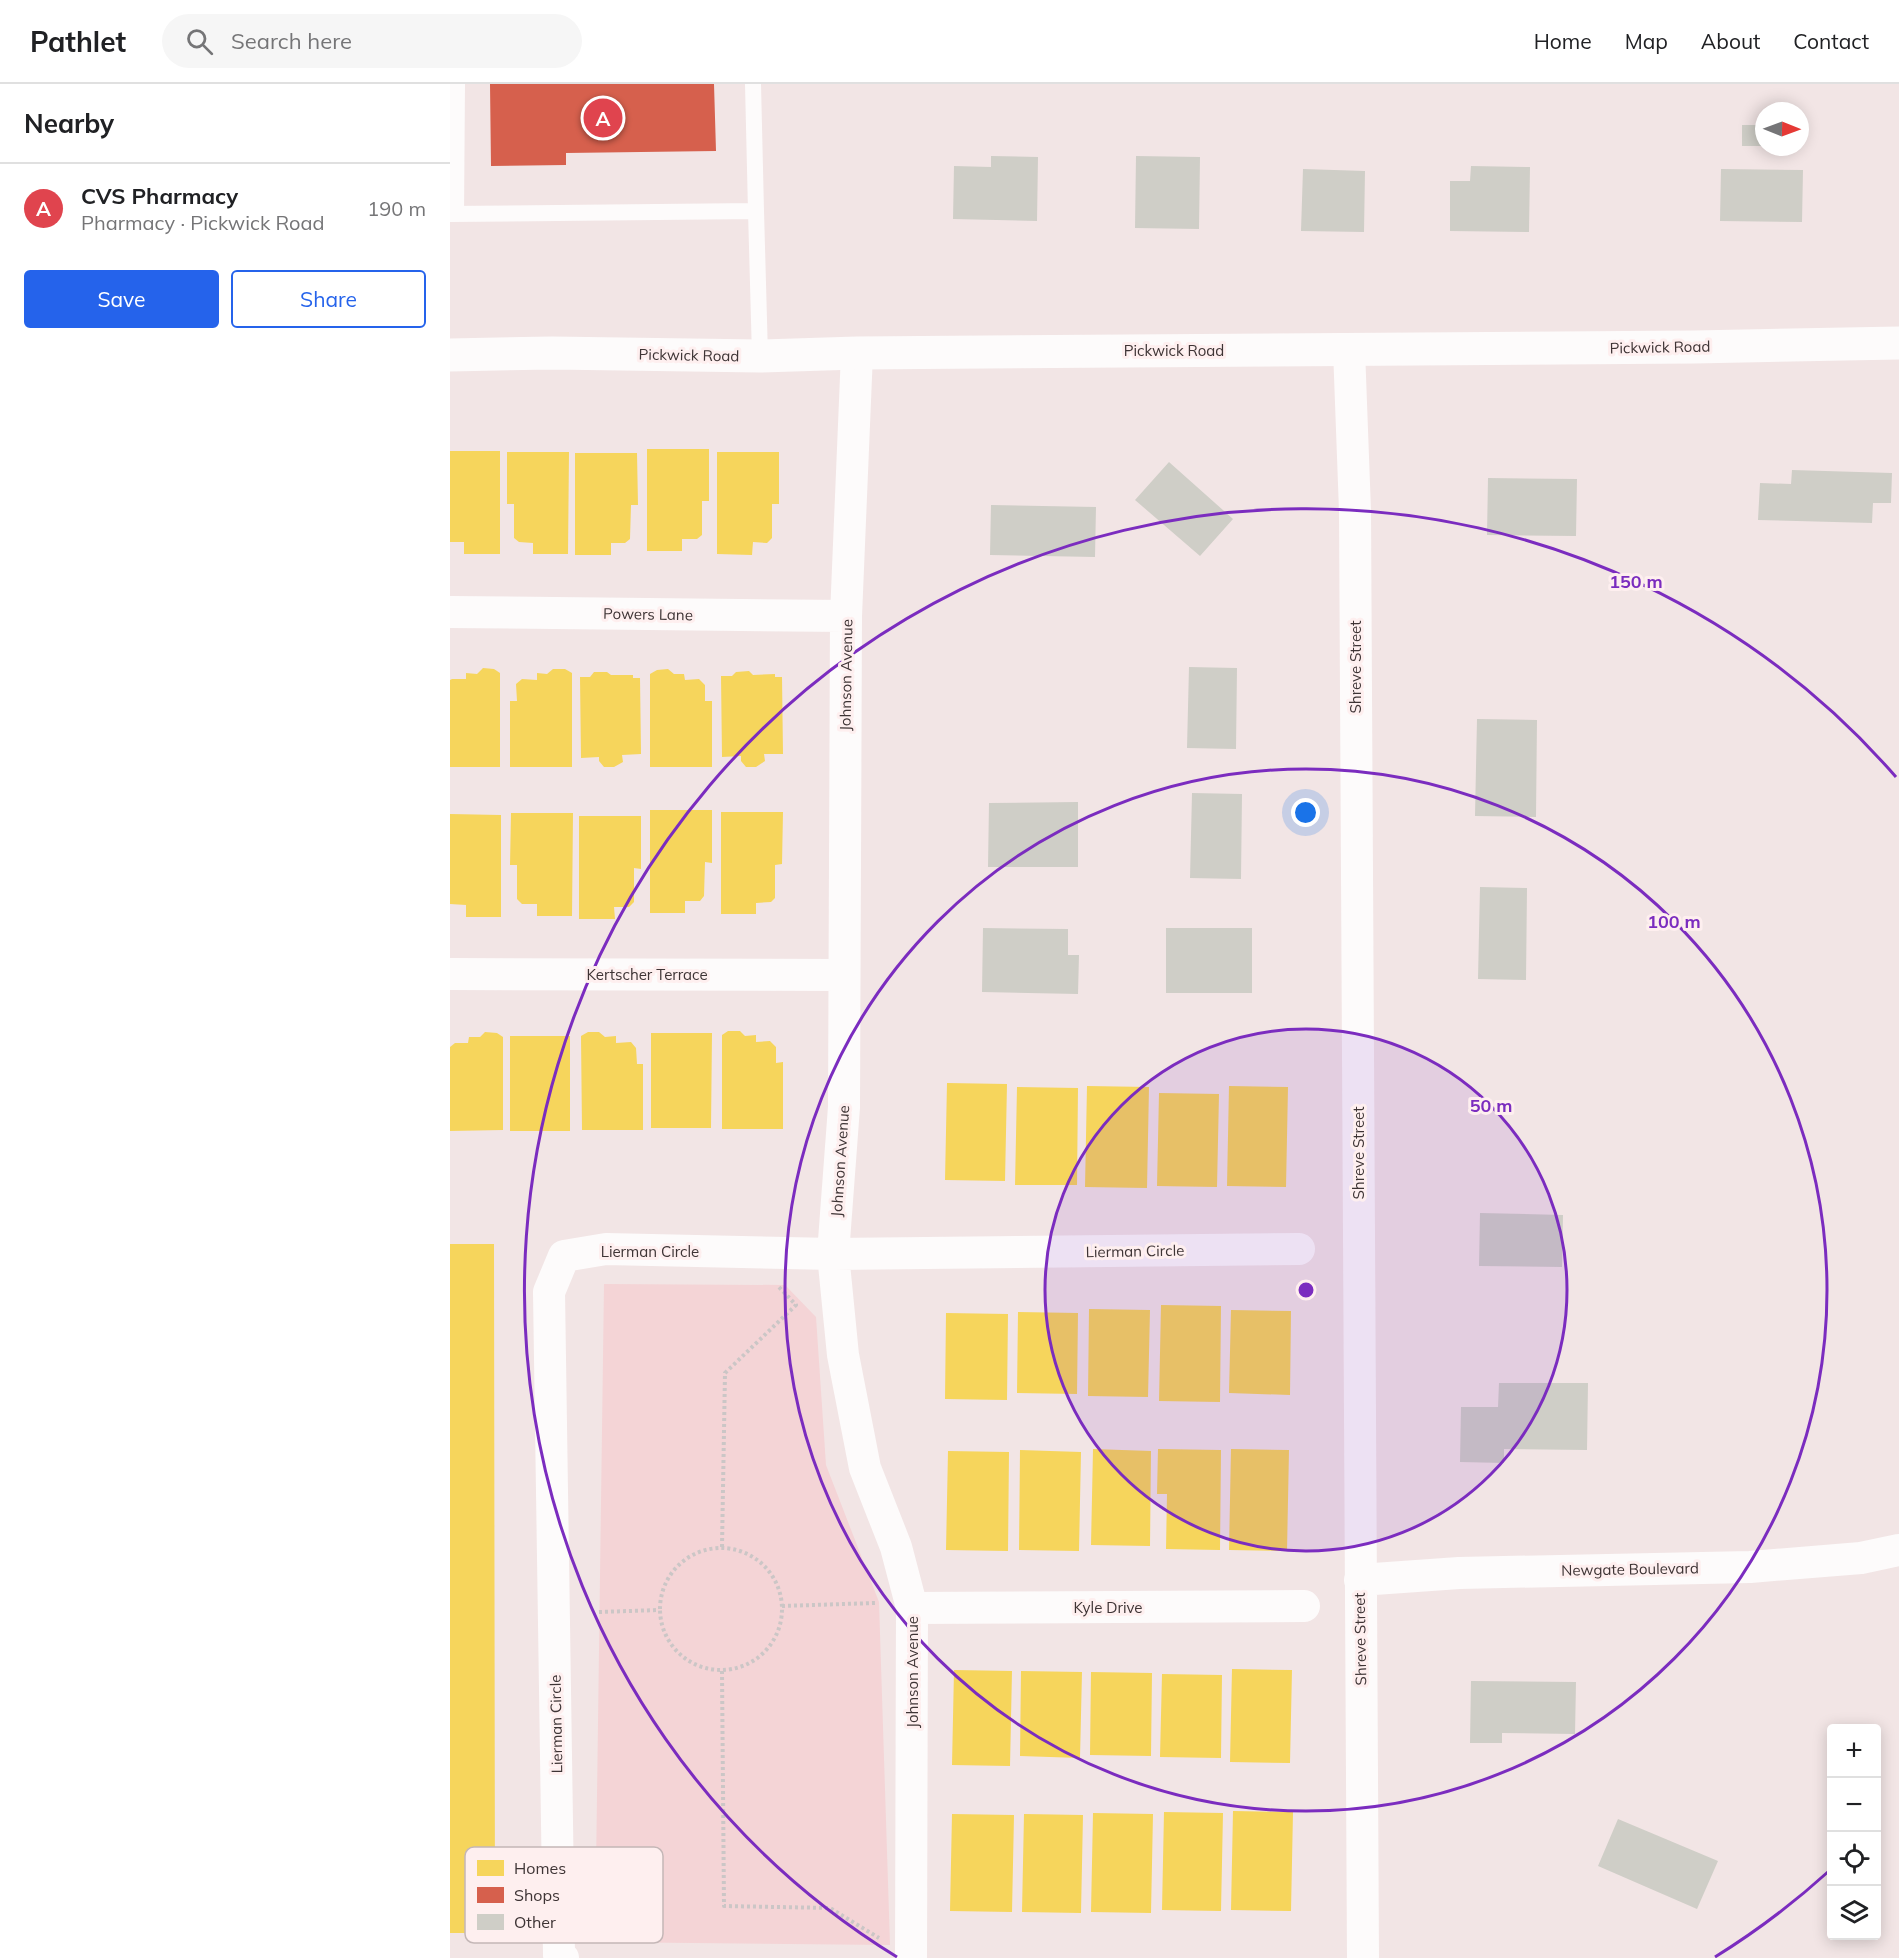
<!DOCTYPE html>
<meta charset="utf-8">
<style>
:root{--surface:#fff;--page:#f6f6f6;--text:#202124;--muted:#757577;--line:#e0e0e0;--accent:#2563eb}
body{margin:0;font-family:Mulish,sans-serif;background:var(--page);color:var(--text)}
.controls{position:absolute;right:18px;bottom:18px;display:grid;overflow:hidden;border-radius:6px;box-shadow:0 3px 15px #0003}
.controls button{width:54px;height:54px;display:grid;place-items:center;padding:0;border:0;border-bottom:2px solid var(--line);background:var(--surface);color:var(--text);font:30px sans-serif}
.compass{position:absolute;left:1305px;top:18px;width:54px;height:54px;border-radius:50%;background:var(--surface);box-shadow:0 3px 15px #0003;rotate:91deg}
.you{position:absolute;left:856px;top:729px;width:21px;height:21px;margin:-15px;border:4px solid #fff;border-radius:50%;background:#1a73e8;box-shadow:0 0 0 9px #1a73e833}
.badge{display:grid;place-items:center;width:39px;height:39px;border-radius:50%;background:var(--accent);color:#fff;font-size:20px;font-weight:700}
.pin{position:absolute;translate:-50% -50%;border:3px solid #fff;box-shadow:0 2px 6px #0006}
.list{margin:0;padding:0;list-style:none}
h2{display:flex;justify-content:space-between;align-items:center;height:78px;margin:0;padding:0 24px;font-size:26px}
h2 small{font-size:20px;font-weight:400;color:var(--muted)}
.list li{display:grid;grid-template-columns:39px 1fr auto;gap:18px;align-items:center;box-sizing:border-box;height:90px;padding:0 24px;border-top:2px solid var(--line)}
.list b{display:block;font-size:22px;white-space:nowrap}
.list p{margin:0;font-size:20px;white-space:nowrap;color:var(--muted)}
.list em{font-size:20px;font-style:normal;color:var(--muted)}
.actions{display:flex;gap:12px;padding:18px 24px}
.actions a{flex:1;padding:14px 0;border:2px solid var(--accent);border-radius:6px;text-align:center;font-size:21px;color:var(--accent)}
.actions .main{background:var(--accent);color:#fff}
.icon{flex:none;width:33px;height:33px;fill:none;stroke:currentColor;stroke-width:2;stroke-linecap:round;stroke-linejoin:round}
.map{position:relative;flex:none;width:1449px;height:1874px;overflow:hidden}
header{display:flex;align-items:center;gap:36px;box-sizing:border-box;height:84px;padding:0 30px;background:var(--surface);border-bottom:2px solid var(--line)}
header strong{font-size:28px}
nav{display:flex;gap:33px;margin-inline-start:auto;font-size:21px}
.search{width:420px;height:54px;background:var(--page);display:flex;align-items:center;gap:15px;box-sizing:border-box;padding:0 21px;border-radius:33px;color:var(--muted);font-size:22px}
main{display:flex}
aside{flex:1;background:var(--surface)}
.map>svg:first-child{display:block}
.green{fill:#f4d4d6}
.homes{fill:#f6d55c}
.shops{fill:#d6604d}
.building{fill:#cfcec7}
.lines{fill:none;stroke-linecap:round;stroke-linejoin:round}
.path{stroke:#cbc6c6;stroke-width:4;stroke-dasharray:3 3;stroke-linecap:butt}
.service{stroke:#fdfbfb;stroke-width:16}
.minor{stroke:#fdfbfb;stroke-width:32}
.tertiary{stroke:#fdfbfb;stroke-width:33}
.ring{fill:none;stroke:#7b2cbf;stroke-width:3}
.labels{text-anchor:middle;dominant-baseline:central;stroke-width:6;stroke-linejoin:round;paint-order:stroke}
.street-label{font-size:15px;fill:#3e3435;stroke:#feefef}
.key{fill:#feefef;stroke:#c4b7b7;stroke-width:1.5}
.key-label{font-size:16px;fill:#3e3435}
.centre{fill:#7b2cbf;stroke:#feefef;stroke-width:3}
.ring-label{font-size:18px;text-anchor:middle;font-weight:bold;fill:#7b2cbf;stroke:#feefef;stroke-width:6;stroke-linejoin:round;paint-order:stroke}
</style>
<header>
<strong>Pathlet</strong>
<div class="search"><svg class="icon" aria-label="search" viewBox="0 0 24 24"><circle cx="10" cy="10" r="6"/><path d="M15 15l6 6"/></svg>Search here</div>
<nav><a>Home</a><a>Map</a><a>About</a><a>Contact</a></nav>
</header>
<main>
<aside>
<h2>Nearby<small></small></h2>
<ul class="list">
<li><span class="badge" style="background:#e0444e">A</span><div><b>CVS Pharmacy</b><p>Pharmacy · Pickwick Road</p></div><em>190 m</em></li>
</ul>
<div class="actions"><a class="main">Save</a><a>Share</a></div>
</aside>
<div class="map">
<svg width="1449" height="1874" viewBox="0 0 1449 1874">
<rect width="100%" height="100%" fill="#f2e5e5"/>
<path class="green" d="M154 1200 335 1201 366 1233 376 1381 429 1518 440 1861 145 1858Z"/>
<path class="homes" d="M197 365H259V417H252V451L247 455H232V467H197Z
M0 367H50V470H14V458H0Z
M57 368H119L118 470H83V459L69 458 64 454V420H57Z
M267 368H329V420H322V454L317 459 303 458 302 471 267 470Z
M125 369H187L188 421H181L180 455 175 459H161V471H125Z
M33 584 44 585 50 589V683H0V596L2 595H16V589L27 590Z
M103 585H115L122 589V683H60V617H67L66 600 72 595 87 596V589L97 590Z
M218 585 224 590H234L235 596 249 595 255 601V617H262V683H200V590L207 586Z
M299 587 303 591 325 590V593H332L333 670H314L315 677 306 683H296L291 677V672L272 673 271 592H282L286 588Z
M144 588H157L161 591H183V594H190L191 670 172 671 173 678 164 683H154L149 677V673L131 674 130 593H140Z
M200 726H262V779L255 778 254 812 250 817H235V829H200Z
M271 728H333L332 780 325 781V814L321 818 306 819V830H271Z
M61 729H123L122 832H87V820H72L67 815V781H60Z
M0 730 51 731V833H16V821L0 820Z
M129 732H191V785L184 784V818L179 823H164L165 835H129Z
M278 947H290L295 952 306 951V958L320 957 326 963V979L333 978V1045H272V951Z
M35 948 47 949 53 953V1046L0 1047V963L5 959H18L19 953H30Z
M138 948H149L155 953 166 952V959L181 958 186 964 187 980H193V1046H132L131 952Z
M201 949H262L261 1044H201Z
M60 952H120V1047H60Z
M497 999 557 1000 555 1097 495 1096Z
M637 1002 699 1003 697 1104 635 1103Z
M779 1002 838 1003 836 1103 777 1102Z
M567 1003 628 1004 627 1101H565Z
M709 1009 769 1010 767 1103 707 1102Z
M0 1160H44L45 1849H0Z
M711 1221 771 1222 770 1318 709 1317Z
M639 1225 700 1226 698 1313 638 1312Z
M781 1226 841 1227 840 1311 779 1309Z
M568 1228 628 1229 627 1310 567 1309Z
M496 1229 558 1230 557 1316 495 1315Z
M643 1365 701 1367 700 1462 641 1461Z
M708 1365 771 1366 770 1466 716 1465 717 1410H707Z
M781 1365 839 1366 837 1467 779 1466Z
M570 1366 631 1368 629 1467 569 1466Z
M498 1367 559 1368 558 1467 496 1466Z
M782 1585 842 1586 840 1679 780 1678Z
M504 1586 562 1587 560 1682 502 1681Z
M571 1587 632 1588 630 1674 570 1672Z
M641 1588 702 1589 701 1672 640 1671Z
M712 1590 772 1591 771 1674 710 1673Z
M783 1727 843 1728 841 1827 781 1826Z
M714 1728 773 1729 771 1827 712 1826Z
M643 1729 703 1730 701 1829 641 1828Z
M502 1730 564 1731 562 1828 500 1827Z
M574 1730 633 1731 631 1829 572 1828Z"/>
<path class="shops" d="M40 0H264L266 67 116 69V81L41 82Z"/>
<path class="building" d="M1292 41H1314V62H1292Z
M541 72 588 73 587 137 503 135 504 82 541 83Z
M686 72 750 73 749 145 685 144Z
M1021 82 1080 83 1079 148 1000 147V97H1020Z
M853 85 915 87 914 148 851 147Z
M1271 85 1353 86 1352 138 1270 137Z
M719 378 783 435 750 472 685 416Z
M1342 386 1442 389 1441 419H1423L1422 439 1308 436 1310 399 1341 400Z
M1038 394 1127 395 1126 452 1037 451Z
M541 421 646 423 645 473 540 471Z
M739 583 787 584 786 665 737 664Z
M1027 635 1087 636 1086 733 1025 732Z
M742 709 792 710 791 795 740 794Z
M628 718V783H538L539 719Z
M1030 803 1077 804 1076 896 1028 895Z
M533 844 618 845V871H629L628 910 532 908Z
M716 844H802V909H716Z
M1030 1129 1113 1131 1112 1183 1029 1182Z
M1049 1299H1138L1137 1366 1054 1365V1379L1010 1378 1011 1323H1048Z
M1021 1597 1126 1598 1125 1650 1052 1649V1659H1020Z
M1168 1735 1268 1777 1247 1825 1148 1782Z"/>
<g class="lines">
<path class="path" d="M272 1463 275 1289 346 1221 328 1202
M210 1525a61 61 0 1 1 122 0a61 61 0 1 1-122 0Z
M332 1522 425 1519
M149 1528 209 1526
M272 1587 274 1822 380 1824 429 1854"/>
<path class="service" d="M303 0 306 127
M0 130 306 127 310 272
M6 130 7 0"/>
<path class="minor" d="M899 265 905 427 913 1874
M407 269 396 532 394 1023 383 1170 393 1271 415 1384 446 1463 462 1524 461 1874
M0 528 396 532
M0 890 394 891
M910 1496 1009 1489 1300 1483 1411 1474 1449 1466
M462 1524 854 1522
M113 1874 109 1871 99 1208 114 1172 156 1165 383 1170 849 1165"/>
<path class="tertiary" d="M0 271 102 269 310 272 407 269 1244 263 1449 259"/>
</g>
<circle cx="856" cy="1206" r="261" fill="#7b2cbf" fill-opacity=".12"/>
<g class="ring">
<circle cx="856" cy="1206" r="261"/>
<circle cx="856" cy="1206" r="521"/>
<path d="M1379 1787A782 782 0 0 1 1265 1873M447 1873A782 782 0 1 1 1446 693"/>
</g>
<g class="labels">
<g class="street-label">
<text transform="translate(1210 263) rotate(-1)">Pickwick Road</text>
<text x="724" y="266">Pickwick Road</text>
<text transform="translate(239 271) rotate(1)">Pickwick Road</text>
<text transform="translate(198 530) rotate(1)">Powers Lane</text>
<text transform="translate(905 583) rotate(-90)">Shreve Street</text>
<text transform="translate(396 591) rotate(-89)">Johnson Avenue</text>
<text x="197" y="890">Kertscher Terrace</text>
<text transform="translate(908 1069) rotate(-90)">Shreve Street</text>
<text transform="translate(390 1077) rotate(-86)">Johnson Avenue</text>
<text x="200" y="1167">Lierman Circle</text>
<text transform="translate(685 1167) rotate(-1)">Lierman Circle</text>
<text transform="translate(1180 1485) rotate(-1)">Newgate Boulevard</text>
<text x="658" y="1523">Kyle Drive</text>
<text transform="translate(910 1555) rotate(-91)">Shreve Street</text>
<text transform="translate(462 1588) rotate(-90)">Johnson Avenue</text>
<text transform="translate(106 1640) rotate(-91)">Lierman Circle</text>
</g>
</g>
<rect x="15" y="1763" width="198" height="96" rx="9" class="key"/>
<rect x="27" y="1776" width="27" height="16" fill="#f6d55c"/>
<rect x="27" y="1803" width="27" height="16" fill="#d6604d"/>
<rect x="27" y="1830" width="27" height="16" fill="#cfcec7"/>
<g class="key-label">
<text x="64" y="1790">Homes</text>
<text x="64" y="1817">Shops</text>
<text x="64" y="1844">Other</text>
</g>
<circle cx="856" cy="1206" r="9" class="centre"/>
<g class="ring-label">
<text x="1186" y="504">150 m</text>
<text x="1224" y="844">100 m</text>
<text x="1041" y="1028">50 m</text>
</g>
</svg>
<div class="controls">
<button>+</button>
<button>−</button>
<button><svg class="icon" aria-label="locate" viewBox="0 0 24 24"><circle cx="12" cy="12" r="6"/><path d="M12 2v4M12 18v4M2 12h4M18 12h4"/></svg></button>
<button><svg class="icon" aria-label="layers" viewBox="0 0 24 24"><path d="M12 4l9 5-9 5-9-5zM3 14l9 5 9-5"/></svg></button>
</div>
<svg class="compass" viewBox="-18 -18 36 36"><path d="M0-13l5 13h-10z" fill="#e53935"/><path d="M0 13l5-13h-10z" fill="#757577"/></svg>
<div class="you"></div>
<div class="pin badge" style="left:153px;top:34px;background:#e0444e">A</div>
</div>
</main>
